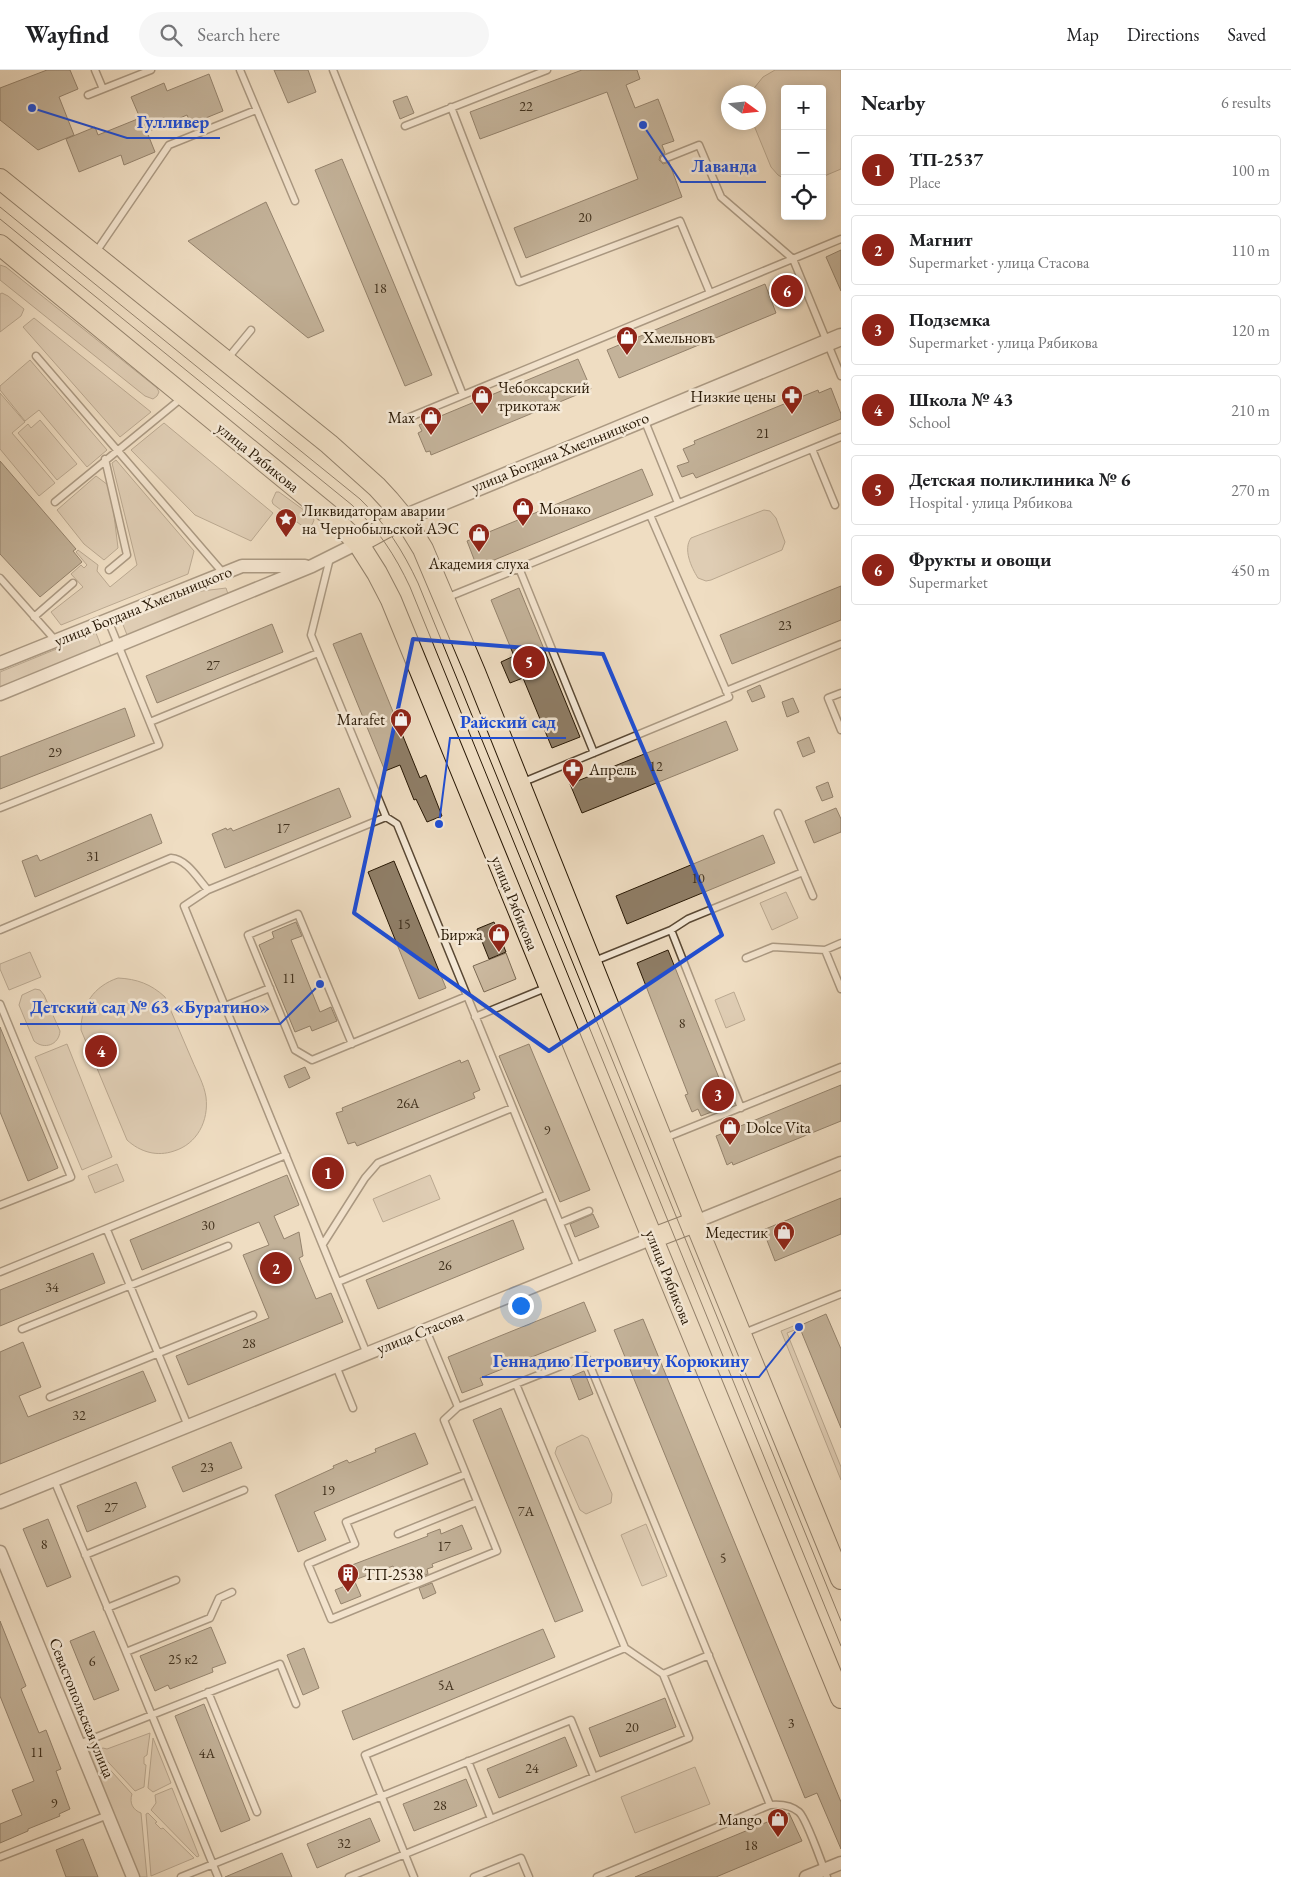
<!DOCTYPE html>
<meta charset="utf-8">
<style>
:root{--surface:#fff;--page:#f6f6f6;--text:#202124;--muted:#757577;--line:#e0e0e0;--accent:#8f2418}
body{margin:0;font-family:"EB Garamond",serif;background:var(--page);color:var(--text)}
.controls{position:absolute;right:15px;top:15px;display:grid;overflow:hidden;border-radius:5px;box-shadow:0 2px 12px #0003}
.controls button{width:45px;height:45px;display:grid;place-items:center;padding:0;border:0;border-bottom:1px solid var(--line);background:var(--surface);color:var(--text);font:25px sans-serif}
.compass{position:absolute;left:721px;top:15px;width:45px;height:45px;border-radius:50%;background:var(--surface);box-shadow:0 2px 12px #0003;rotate:105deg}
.you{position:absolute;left:520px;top:1235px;width:18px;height:18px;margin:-12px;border:4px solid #fff;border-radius:50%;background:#1a73e8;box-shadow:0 0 0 8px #1a73e833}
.badge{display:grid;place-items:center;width:32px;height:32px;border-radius:50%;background:var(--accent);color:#fff;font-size:16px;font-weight:700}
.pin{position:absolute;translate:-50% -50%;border:2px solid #fff;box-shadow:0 1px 5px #0006}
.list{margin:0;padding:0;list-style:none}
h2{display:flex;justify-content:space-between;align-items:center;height:65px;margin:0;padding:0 20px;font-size:21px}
h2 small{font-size:16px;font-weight:400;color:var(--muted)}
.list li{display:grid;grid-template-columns:32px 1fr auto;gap:15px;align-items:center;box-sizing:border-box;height:70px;margin:0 10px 10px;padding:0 10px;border:1px solid var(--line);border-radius:5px}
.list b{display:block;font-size:19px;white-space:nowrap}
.list p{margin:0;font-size:16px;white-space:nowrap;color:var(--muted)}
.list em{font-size:16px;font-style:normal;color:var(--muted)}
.icon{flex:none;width:28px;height:28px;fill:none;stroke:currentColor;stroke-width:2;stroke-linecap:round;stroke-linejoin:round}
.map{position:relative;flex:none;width:841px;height:1807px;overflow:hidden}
header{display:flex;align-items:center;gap:30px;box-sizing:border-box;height:70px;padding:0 25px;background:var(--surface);border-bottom:1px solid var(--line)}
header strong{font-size:24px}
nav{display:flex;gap:28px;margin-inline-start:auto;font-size:18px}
.search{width:350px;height:45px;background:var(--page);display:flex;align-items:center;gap:12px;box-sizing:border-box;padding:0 18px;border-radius:28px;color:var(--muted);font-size:19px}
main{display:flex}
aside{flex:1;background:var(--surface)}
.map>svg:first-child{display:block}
.green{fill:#cdbba2;stroke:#7a6953}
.building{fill:#8f7e67;stroke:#271704}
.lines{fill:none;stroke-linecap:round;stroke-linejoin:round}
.service-casing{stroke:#594834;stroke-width:9}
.minor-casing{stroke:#594834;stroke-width:15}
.tertiary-casing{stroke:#594834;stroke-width:19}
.primary-casing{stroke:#271704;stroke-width:22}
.service{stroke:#f5e9d7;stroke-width:6}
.minor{stroke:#f5e9d7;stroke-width:12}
.tertiary{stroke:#f5e9d7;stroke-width:16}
.primary{stroke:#efddc2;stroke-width:20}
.tram{stroke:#271704;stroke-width:1}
.marked{fill:none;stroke:#1d4ed8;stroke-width:4;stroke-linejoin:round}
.labels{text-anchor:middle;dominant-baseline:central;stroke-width:5;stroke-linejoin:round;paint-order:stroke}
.number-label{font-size:14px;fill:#41311d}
.poi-label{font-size:16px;fill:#271704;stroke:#f5e9d7;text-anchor:start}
.street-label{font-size:16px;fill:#271704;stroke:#f5e9d7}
.leader{fill:none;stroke:#1d4ed8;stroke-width:2}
.callout-dot{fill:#1d4ed8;stroke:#f5e9d7;stroke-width:2}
.callout-label{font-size:18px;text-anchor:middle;font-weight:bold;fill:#1d4ed8;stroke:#f5e9d7;stroke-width:5;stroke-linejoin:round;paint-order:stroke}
</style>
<header>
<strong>Wayfind</strong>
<div class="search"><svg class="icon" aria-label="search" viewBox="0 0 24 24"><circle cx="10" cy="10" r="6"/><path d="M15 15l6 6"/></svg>Search here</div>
<nav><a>Map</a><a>Directions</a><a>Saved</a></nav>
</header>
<main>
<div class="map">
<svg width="841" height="1807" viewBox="0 0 841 1807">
<rect width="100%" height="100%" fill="#efddc2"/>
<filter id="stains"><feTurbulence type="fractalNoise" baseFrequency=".004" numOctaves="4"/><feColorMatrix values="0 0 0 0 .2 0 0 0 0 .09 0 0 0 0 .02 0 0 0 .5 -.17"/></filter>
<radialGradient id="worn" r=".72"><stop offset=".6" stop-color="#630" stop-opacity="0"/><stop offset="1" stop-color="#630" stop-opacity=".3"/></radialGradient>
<path class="green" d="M775 0H841V99L822 107V19H785V109L778 105 771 97 753 53 758 52V22H751L763 7Z
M0 195 6 197 157 318 159 322 157 326 153 329 145 326 0 210Z
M2 223 8 226 24 239 21 246 0 262V224Z
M34 248 151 342 120 367 23 257Z
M30 290 107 380 87 397 39 340 25 351 0 320V316Z
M0 323 25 352 12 363 55 413 39 426 0 379Z
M40 350 77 394 57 410 18 363 28 354 31 358Z
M164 353 273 443 251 471 195 445 131 380Z
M116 390 194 481 188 504 61 555 51 542 83 517 71 504 81 495 84 498 87 495 76 482 78 480 98 495 97 501 110 517 137 495 112 393Z
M96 406 108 415 113 437 118 478 104 490 84 474 57 440Z
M279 422 312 446 314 450 312 455 305 458 273 434 272 431 276 422Z
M764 440 770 441 776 448 785 472 782 480 711 510 706 511 698 508C691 497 683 479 691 468Z
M226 518 228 524 127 565 122 552 194 522Z
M96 563 101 576 0 617V602Z
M786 822 798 848 772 860 760 833Z
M30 882 41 907 9 920 0 899V894Z
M506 883 516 909 484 922 473 896Z
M118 908C137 909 151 914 165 927 174 948 183 969 192 990 197 1002 204 1014 206 1027 209 1051 197 1074 174 1081 157 1087 140 1082 127 1070L81 960C81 935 94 916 118 908Z
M35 919 40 920 44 925 60 961C59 975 44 980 34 971L19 935 22 925Z
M734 922 745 950 726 958 715 930Z
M67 974 112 1087 82 1100 35 987Z
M117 1094 124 1111 95 1123 88 1106Z
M430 1105 440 1129 383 1152 373 1129Z
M796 1255 797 1259 787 1263 841 1397V1410L781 1261Z
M582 1365 588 1368 612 1424 611 1433 586 1444 580 1440 555 1383 557 1377Z
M646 1454 667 1506 642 1516 621 1465Z
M150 1663 147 1685 144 1687V1694L146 1695 144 1717 135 1721 97 1680 103 1678 107 1679Z
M153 1668 171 1713 153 1722 148 1718Z
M93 1681 132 1724C129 1733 133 1740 141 1743L147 1807H138L87 1684Z
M695 1697 710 1734 635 1763 621 1727Z
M172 1718 199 1786 197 1787 151 1740 156 1733 155 1725Z
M148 1743 157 1752 155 1753 161 1759 163 1758 194 1788 151 1806 146 1744Z"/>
<path class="building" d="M47 0H70L78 19 59 27 74 65 38 80 0 50V18Z
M274 0H308L316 22 288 33Z
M582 0H637L640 9 626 15 635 38 658 29 674 71 662 75 665 83 660 86 659 90 663 94 669 92 682 127 526 188 514 158 638 109 607 22 480 69 470 42Z
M209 4 223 41 191 54 187 45 147 62 155 82 124 95 121 85 79 102 66 69 95 57 98 65 140 48 131 27 164 13 167 21Z
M407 26 414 43 400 49 393 31Z
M342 89 432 305 405 316 315 100Z
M266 132 324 261 308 268 188 171Z
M841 180V221L826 187Z
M765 214 776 243 619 308 607 280Z
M578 289 591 319 431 385 430 381 426 382 418 363 422 361 419 355Z
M831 318 841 344V349L696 408 693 403 682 407 677 396 689 392 683 379 695 374 694 371 818 320 819 323Z
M0 391 76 479 73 481 82 492 40 527 0 484Z
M642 399 653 425 477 497 467 471Z
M841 516V550L732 594 720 565Z
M519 518 580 667 552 678 523 608 510 613 501 592 514 586 491 530Z
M272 554 283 582 157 633 146 606Z
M361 563 420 708 426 705 442 746 427 752 416 729 414 730 400 695 385 701 333 574Z
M760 615 765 627 752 632 747 621Z
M793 628 799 642 787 647 782 632Z
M125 638 135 666 0 719V687Z
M726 651 738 680 582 743 570 714Z
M809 667 815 682 803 687 797 672Z
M828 712 833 727 822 731 816 717Z
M339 718 351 747 225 798 212 764 226 758 227 760 231 758 233 761Z
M836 738 841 749V762L814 773 805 751Z
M151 744 162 773 35 827 22 791 37 785 40 791Z
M763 765 775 793 627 854 616 826Z
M394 791 446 918 419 929 368 802Z
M296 852 302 866 291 870 320 942 331 937 337 951 312 961 310 956 295 962 259 875 274 868 272 862Z
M494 852 506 882 489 889 477 859Z
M668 880 727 1028 719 1031 722 1038 701 1046 698 1039 692 1042 685 1025 688 1024 637 893Z
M0 957 58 1098 28 1111 0 1042Z
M529 974 590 1120 560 1132 499 986Z
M460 990 461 993 468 990 480 1020 473 1023 475 1028 357 1076 355 1072 348 1074 336 1043 343 1041 342 1038Z
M305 997 310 1008 289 1018 284 1006Z
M841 1015V1051L733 1095 732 1092 727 1095 716 1066Z
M332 1091 339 1110 325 1116 317 1097Z
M287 1105 299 1135 274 1146 284 1169 299 1162 303 1186 299 1188 316 1229 331 1223 343 1252 188 1315 176 1286 269 1248 243 1185 269 1175 259 1152 142 1200 130 1170Z
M841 1128V1164L775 1191 763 1160Z
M593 1144 599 1157 575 1167 570 1154Z
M513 1150 524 1179 378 1239 366 1210Z
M93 1183 105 1213 0 1256V1220Z
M584 1232 596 1261 480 1308 483 1315 462 1323 448 1287Z
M826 1244 841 1279V1358L799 1256Z
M643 1249 841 1732V1779L817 1723 805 1728 614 1260Z
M23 1272 41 1317 19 1326 28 1347 143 1301 156 1331 0 1394V1282Z
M584 1301 593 1324 579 1330 570 1307Z
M501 1338 583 1541 555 1552 473 1350Z
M415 1363 428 1394 314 1442 326 1470 298 1482 275 1425 334 1398 333 1396 347 1390 349 1393 376 1382 375 1379Z
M231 1372 242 1398 183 1422 172 1397Z
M136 1412 146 1437 87 1462 77 1436Z
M48 1449 71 1507 47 1517 23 1459Z
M462 1455 472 1479 432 1494 433 1497 427 1499 428 1504 415 1509 413 1505 398 1510 393 1496 357 1509 352 1495 428 1466 427 1464 440 1459 441 1464Z
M355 1512 361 1526 341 1534 335 1520Z
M432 1513 436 1523 423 1529 419 1518Z
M0 1551 26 1616 21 1619 39 1663 46 1660 61 1699 56 1701 70 1739 59 1744 60 1746 28 1759V1761L0 1773V1754L22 1745 12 1720 34 1711 0 1626Z
M211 1557 226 1593 212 1598 213 1602 170 1619 168 1615 155 1621 140 1586Z
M543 1559 555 1587 353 1670 342 1641Z
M94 1561 119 1620 94 1630 70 1571Z
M304 1578 319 1618 303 1625 287 1585Z
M665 1628 676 1657 600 1687 589 1658Z
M204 1634 250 1750 221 1762 175 1646Z
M565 1667 577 1696 499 1728 487 1699Z
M466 1709 477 1736 414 1761 403 1734Z
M789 1743 802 1771 716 1807H635Z
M370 1748 380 1771 317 1798 307 1774Z
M83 1769 98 1807H66L56 1780Z
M282 1783 292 1807H225Z"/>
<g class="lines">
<g class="service-casing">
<path id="service" d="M95 0 103 19 151 0
M240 0 295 131
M333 0 463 325
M88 25 103 19
M451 37 519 212 680 151 710 223
M405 56 547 0
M664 89 699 75 721 127 793 189 841 306
M96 182 169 75 256 40
M36 286 224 504
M228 288 251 260
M410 347 841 169
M644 349 678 433
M812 379 835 435
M105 389 127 485 109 500
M55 432 183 327
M330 488 311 565 386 747 397 754 578 1198
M519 498 594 683
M0 508 56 571
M446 528 841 367
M34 547 73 513
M726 621 841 574
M841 623 828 628 841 660
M150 652 318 583
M521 713 729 627 650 445
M0 738 159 675 108 550
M778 743 813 826
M0 860 171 788C187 789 198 809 208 820
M671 860 741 1038
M841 873 825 880 841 919
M746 888 773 877 825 880
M592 892 671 860 688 849 803 802
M0 934 71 1107 0 1135
M225 936 270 918
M475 947 548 917
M352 974 298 844 248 865 295 980 312 990C364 969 415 947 467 926
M665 1068 841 997
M560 1153 589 1141
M107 1160 188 1356
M323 1174 365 1108 378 1093 512 1038
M0 1202 286 1085
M338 1212 548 1124
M22 1259 228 1176
M426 1260 458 1337 586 1286 770 1735
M744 1263 841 1224
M367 1284 184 836 208 820 386 747
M336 1296 353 1338
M516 1314 625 1578 663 1604 709 1585
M50 1327 253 1245
M458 1337 444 1350 466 1404 346 1452 355 1474 308 1494 331 1549 497 1481 466 1404
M54 1410 126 1582 210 1548 219 1528 232 1522
M398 1464 477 1432
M85 1485 244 1420
M107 1538 176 1510
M126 1582 218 1807
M208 1622 257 1742
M79 1674 280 1594 296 1634
M468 1691 491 1749
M0 1787 108 1745
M181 1807 571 1650 594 1707
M349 1807 689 1668 663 1604
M414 1807 365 1685 625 1578
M474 1807 521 1788 529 1807
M597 1807 770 1735C781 1734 791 1735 799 1742 806 1748 823 1796 827 1807"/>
</g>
<g class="minor-casing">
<path id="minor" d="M0 593 242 496H305
M0 624 312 496 358 473
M695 1152 841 1093
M0 1432 653 1168
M0 1482 133 1807
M806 1807 841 1793"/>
</g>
<g class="tertiary-casing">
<path id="tertiary" d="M404 448 841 267"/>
</g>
<g class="primary-casing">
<path id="primary" d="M0 109 329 374 377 417 389 430 404 448 423 479 475 602 695 1152 841 1509
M0 175 333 448 358 473 377 503 391 530 841 1628
M358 473 404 448
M653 1168 695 1152"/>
</g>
<use href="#service" class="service"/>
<use href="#minor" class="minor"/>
<use href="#tertiary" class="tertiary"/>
<use href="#primary" class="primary"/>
<path class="tram" d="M0 137 360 429C386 454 403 481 418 513L841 1551
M0 149 352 435C378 459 395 485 410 517L841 1576"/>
</g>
<path d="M0 0H841V1807H0ZM413 569 603 584 722 865 549 981 354 843Z" fill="#efddc2" fill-opacity=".55" fill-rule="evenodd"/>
<path class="marked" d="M413 569 603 584 722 865 549 981 354 843Z"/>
<defs>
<g id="shop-pin" transform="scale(1.125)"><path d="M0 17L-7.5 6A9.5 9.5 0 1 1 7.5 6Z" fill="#8f2418" stroke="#f5e9d7"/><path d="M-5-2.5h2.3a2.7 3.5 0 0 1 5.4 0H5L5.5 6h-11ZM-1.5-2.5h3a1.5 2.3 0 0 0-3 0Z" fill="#fff"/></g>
<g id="pharmacy-pin" transform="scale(1.125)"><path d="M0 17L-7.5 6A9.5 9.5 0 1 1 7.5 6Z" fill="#8f2418" stroke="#f5e9d7"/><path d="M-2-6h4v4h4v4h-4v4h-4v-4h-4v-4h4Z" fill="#fff"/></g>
<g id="sight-pin" transform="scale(1.125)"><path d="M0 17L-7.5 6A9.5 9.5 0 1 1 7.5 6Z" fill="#8f2418" stroke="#f5e9d7"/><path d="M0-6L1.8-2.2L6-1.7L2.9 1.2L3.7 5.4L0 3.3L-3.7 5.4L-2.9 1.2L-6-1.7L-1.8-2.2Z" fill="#fff"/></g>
<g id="building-pin" transform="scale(1.125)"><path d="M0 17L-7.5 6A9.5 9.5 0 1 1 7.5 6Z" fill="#8f2418" stroke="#f5e9d7"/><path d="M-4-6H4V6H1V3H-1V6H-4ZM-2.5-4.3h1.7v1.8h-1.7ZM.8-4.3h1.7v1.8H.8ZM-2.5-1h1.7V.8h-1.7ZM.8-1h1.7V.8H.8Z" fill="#fff"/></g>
</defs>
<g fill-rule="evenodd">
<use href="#shop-pin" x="627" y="267"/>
<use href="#shop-pin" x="482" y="326"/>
<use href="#pharmacy-pin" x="792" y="326"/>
<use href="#shop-pin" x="431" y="347"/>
<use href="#shop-pin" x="523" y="438"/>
<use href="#sight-pin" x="286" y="449"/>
<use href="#shop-pin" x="479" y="464"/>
<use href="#shop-pin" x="401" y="649"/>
<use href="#pharmacy-pin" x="573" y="699"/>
<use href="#shop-pin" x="499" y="864"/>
<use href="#shop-pin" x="730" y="1057"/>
<use href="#shop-pin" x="784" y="1162"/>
<use href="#building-pin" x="348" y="1504"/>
<use href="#shop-pin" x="778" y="1749"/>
</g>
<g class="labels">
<g class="number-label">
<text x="526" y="36">22</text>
<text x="585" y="147">20</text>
<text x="380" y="218">18</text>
<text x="763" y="363">21</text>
<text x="785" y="555">23</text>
<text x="213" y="595">27</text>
<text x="55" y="682">29</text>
<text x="656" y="696">12</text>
<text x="283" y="758">17</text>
<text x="93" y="786">31</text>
<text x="698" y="808">10</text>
<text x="404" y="854">15</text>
<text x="289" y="908">11</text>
<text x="682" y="953">8</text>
<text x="408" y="1033">26А</text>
<text x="547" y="1060">9</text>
<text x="208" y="1155">30</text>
<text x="445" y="1195">26</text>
<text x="52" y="1217">34</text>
<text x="249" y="1273">28</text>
<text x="79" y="1345">32</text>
<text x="207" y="1397">23</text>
<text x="328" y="1420">19</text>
<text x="111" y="1437">27</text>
<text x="526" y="1441">7А</text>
<text x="44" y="1474">8</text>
<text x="444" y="1476">17</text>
<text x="723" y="1488">5</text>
<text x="183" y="1589">25 к2</text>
<text x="92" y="1591">6</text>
<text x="446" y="1615">5А</text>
<text x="791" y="1653">3</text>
<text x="632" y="1657">20</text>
<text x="37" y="1682">11</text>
<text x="207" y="1683">4А</text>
<text x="532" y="1698">24</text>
<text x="54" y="1733">9</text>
<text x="440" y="1735">28</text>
<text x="344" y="1773">32</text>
<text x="751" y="1775">18</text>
</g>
<g class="poi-label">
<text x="643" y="267">Хмельновъ</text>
<text x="498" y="317">Чебоксарский<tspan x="498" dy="18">трикотаж</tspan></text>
<text x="776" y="326" text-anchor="end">Низкие цены</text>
<text x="415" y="347" text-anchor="end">Max</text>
<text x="539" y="438">Монако</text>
<text x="302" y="440">Ликвидаторам аварии<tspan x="302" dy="18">на Чернобыльской АЭС</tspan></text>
<text x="479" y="493" text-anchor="middle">Академия слуха</text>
<text x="385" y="649" text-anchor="end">Marafet</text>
<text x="589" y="699">Апрель</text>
<text x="483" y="864" text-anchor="end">Биржа</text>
<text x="746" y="1057">Dolce Vita</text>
<text x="768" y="1162" text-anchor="end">Медестик</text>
<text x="364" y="1504">ТП-2538</text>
<text x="762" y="1749" text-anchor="end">Mango</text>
</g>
<g class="street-label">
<text transform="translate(560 382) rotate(-22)">улица Богдана Хмельницкого</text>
<text transform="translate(258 387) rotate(39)">улица Рябикова</text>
<text transform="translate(143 536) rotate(-22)">улица Богдана Хмельницкого</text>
<text transform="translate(515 833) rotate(68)">улица Рябикова</text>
<text transform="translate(669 1207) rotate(68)">улица Рябикова</text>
<text transform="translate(420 1262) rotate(-22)">улица Стасова</text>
<text transform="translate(82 1638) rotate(68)">Севастопольская улица</text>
</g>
</g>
<path class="leader" d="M32 38L127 68H220M643 55L681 112H766M439 754L450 668H566M320 914L280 954H20M799 1257L759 1307H482"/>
<g class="callout-dot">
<circle cx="32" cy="38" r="5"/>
<circle cx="643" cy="55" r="5"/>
<circle cx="439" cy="754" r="5"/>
<circle cx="320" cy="914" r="5"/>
<circle cx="799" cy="1257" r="5"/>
</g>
<g class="callout-label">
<text x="173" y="58">Гулливер</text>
<text x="724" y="102">Лаванда</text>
<text x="508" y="658">Райский сад</text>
<text x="150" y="943">Детский сад № 63 «Буратино»</text>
<text x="621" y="1297">Геннадию Петровичу Корюкину</text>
</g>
<rect width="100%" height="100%" filter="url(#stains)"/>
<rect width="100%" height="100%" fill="url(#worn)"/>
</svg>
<div class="controls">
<button>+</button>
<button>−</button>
<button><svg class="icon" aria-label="locate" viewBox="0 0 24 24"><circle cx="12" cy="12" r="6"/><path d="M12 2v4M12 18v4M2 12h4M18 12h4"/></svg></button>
</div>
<svg class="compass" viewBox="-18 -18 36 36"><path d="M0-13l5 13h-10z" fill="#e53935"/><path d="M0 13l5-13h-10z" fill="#757577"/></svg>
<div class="you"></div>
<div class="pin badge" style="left:328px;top:1103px">1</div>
<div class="pin badge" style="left:276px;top:1198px">2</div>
<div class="pin badge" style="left:718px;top:1025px">3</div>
<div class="pin badge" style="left:101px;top:981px">4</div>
<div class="pin badge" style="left:529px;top:592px">5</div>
<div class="pin badge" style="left:787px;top:221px">6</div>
</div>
<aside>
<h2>Nearby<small>6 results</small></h2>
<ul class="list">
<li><span class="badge">1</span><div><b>ТП-2537</b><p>Place</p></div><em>100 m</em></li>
<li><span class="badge">2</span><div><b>Магнит</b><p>Supermarket · улица Стасова</p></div><em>110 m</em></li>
<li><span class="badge">3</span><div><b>Подземка</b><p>Supermarket · улица Рябикова</p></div><em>120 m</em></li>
<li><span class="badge">4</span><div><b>Школа № 43</b><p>School</p></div><em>210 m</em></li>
<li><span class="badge">5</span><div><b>Детская поликлиника № 6</b><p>Hospital · улица Рябикова</p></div><em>270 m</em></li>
<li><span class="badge">6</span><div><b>Фрукты и овощи</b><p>Supermarket</p></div><em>450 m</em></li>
</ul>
</aside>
</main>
